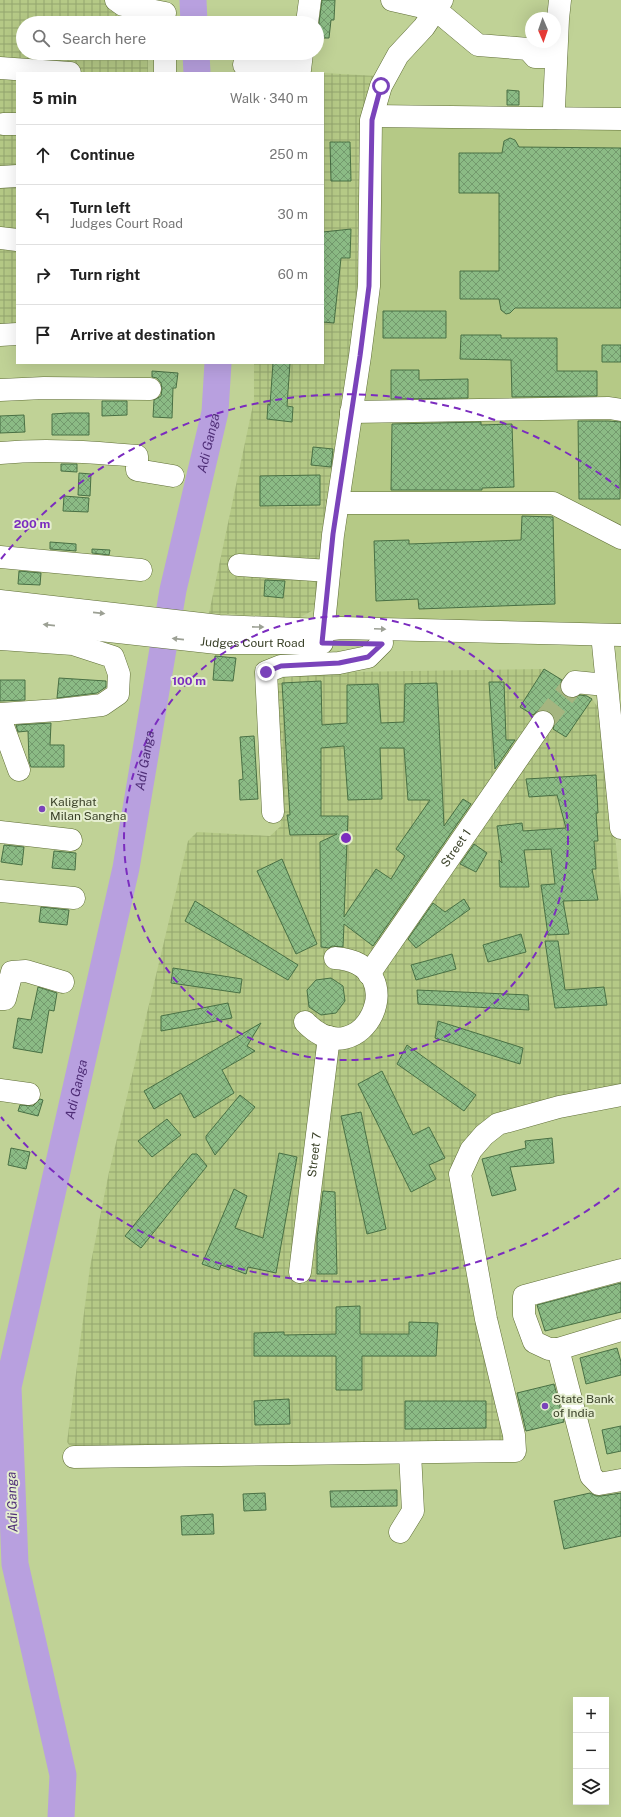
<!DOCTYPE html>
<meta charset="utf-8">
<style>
:root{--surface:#fff;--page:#f2f2f2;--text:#222;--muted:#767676;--line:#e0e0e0}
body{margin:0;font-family:"Public Sans",sans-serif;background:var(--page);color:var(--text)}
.controls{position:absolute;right:12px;bottom:12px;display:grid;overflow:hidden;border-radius:0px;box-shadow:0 4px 16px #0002}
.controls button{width:36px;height:36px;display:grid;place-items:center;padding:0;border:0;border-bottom:1px solid var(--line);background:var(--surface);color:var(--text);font:20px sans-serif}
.compass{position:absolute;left:525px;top:12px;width:36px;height:36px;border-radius:50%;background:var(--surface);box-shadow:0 4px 16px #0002;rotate:178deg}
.stop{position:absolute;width:12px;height:12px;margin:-9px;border:3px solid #7a43ba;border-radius:50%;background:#fff}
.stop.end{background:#7a43ba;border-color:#fff;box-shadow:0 1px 4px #0008}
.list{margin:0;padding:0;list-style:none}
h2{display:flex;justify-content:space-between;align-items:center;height:52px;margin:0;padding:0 16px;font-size:17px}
h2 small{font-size:13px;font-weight:400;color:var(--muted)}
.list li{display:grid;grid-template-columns:26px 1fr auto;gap:12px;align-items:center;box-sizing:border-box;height:60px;padding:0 16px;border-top:1px solid var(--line)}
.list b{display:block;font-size:15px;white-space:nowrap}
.list p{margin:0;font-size:13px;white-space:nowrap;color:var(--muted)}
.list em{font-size:13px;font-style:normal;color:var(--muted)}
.icon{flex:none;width:22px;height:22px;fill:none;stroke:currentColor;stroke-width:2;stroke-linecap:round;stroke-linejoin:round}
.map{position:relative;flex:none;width:621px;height:1817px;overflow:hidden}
.search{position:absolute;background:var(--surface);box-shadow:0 4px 16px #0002;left:16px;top:16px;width:308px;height:44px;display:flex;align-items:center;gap:10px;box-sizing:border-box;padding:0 14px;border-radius:22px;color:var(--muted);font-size:15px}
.panel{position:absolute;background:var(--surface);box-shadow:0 4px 16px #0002;left:16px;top:72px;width:308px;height:292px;border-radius:0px}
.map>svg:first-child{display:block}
.built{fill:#b5c986}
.industrial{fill:url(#industrial-grid)}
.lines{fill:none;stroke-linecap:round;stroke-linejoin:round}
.river{stroke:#b8a0df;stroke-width:27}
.building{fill:url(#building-cross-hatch);stroke:#497044;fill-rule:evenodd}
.minor-tunnel{stroke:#a5b580;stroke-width:22;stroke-dasharray:22 11;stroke-linecap:butt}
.minor-casing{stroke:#5f6e36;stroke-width:23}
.major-casing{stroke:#5f6e36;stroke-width:23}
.minor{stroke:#fff;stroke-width:22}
.major{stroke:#fff;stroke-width:22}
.oneway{fill:#9ca094}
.route{stroke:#7a43ba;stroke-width:5}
.ring{fill:none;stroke:#7b2cbf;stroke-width:2;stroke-dasharray:7 5}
.poi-dot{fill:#7a43ba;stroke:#e5eed0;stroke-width:1.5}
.labels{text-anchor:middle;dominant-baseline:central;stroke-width:4;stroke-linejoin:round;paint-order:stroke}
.street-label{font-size:12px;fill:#3a4128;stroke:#e5eed0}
.poi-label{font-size:12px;fill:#3a4128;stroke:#e5eed0;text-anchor:start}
.water-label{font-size:13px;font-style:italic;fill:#4f2e77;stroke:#e5eed0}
.centre{fill:#7b2cbf;stroke:#e5eed0;stroke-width:2}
.ring-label{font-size:12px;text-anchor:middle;font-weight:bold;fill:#7b2cbf;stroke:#e5eed0;stroke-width:4;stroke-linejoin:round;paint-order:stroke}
</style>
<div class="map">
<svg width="621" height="1817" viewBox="0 0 621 1817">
<defs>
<pattern id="industrial-grid" width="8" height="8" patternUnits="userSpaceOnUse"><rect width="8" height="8" fill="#b5c986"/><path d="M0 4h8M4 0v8" fill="none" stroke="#94a56e"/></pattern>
<pattern id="building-cross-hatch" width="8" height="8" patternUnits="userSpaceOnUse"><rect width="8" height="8" fill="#8bbb85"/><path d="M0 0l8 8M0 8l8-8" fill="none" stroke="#739a6d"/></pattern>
</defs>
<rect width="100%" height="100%" fill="#c0d296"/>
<path class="built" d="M383 126 621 127V633L332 623 359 437 377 284Z"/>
<path class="industrial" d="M0 0H151L150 23H23V53H148V73H81L0 61Z
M235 68 377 76 364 286 317 608 299 618 209 613 254 400V363H323V73H236Z
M0 75 17 77V329H0Z
M544 669 592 699 604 716 621 899V1091L462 1146 508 1435 502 1447 75 1453 67 1442 90 1267 109 1172 188 841 197 832 270 836 281 826 272 683 280 673Z"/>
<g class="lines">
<g class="river">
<path d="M193 0 194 23"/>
<path d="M196 53 197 73"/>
<path id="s1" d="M61 1817 63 1775 15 1564 8 1387 126 868 173 590 215 412 218 363"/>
</g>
</g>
<path class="building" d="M322 0H335L334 20H331L329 38H317Z
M507 90 519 91V105H507Z
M510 138 515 140 519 147 621 148V308H515L510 313 506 314 501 310 499 299H460V271H499V193H459V153H502L504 141Z
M330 142H350L351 181H331Z
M351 229 350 258H341L334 323 323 322V232Z
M383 311H446V338H383Z
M461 335H501V338H557V371H597V396L512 397 511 360 460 359Z
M602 345H621V362H602Z
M273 363H290L287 406 293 407 292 422 267 419 268 404 270 405Z
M391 370H419V380L468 379V398L391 399Z
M152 371 178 373 176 388H173L172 418 153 417 154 400 161 396 162 389 161 383 157 378 152 377Z
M102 401H127V415L102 416Z
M69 413H89V435H52V414Z
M24 415 25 432 0 433V416Z
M578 421H608L621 422 620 499H579Z
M481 422V425L512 424 514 487 482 488V490H391L392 424Z
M313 447 333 449 331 467 311 465Z
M61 464H77V472L61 471Z
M79 473 91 474 90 496 78 495Z
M320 475V505L260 506V476Z
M64 496 89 498 88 512 63 511Z
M522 516 553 517 555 604 419 609 418 599 376 601 374 541 409 540V544L521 540Z
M50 542 76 544V551L50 549Z
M92 549 110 550 109 555 92 553Z
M19 571 41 573 40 585 18 584Z
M265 580 285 581 283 598 264 596Z
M215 656 236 658 233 681 213 680Z
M544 669 562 680 560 685V691L565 696 571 698 580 695 587 696 592 699 566 737 553 729 555 723 554 717 550 712 544 710 538 711 533 715 520 707Z
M59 678 106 681V687L97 693 57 698Z
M0 680H25V700L0 701Z
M321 681 322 725 347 723V685L378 684 381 723 404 722 405 684 437 683 444 826 463 799 471 804 373 946 344 924 343 947 332 946 329 948 321 947 320 842 337 834 290 835 287 815H290L282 683ZM344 746 348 800 382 799 380 748H404L408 800H430L396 849 405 856 391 879 376 869 344 917 348 816H321V748Z
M489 682H504L506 740H515L495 769Z
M51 723 50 745H64V767H31L29 761 28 731 18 732 16 725Z
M254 736 258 799 240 800 239 780 243 779 240 737Z
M596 775 598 813H596L598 841H594L596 869H592L598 900 563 901 569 934 548 935 541 885 555 884 551 849 524 850 529 887H500L499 860 502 863 497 826 522 823 523 831 566 828 557 795 529 797 526 779Z
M474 844 487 853 476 872 460 864Z
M4 845 24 847 22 865 1 862Z
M54 851 76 853 75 870 52 868Z
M282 859 317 944 296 954 257 871Z
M464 899 470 909 416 948 408 939 433 903 445 912Z
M195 901 298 965 288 980 185 921Z
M41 907 69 910 67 925 39 922Z
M521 934 526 952 488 962 483 945Z
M545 941H558L565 990 604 987 607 1005 555 1008Z
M452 954 456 969 416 980 411 965Z
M173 968 242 979 240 993 171 983Z
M331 978 343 986 345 1001 336 1013 321 1015 309 1007 307 990 316 980Z
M38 987 57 993 54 1011 49 1010 42 1053 13 1048 18 1018 31 1020Z
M417 990 528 995 529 1010 418 1004Z
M228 1003 232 1018 161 1031V1016Z
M438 1021 523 1048 520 1064 435 1038Z
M261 1023 247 1046 255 1051 222 1070 234 1093 194 1118 181 1093 154 1109 144 1091Z
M407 1045 476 1095 464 1111 397 1064Z
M382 1071 413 1135 429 1127 445 1158 429 1165 436 1179 411 1192 358 1084Z
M240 1095 255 1107 215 1155 206 1139V1136Z
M40 1099 43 1100 38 1116 18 1111 20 1105 33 1106Z
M361 1112 386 1229 367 1234 341 1116Z
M167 1119 181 1135 152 1157 138 1141Z
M552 1138 554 1163 510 1167 516 1190 492 1196 482 1159 526 1148 525 1141Z
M11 1148 30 1152 26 1169 8 1165Z
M279 1153 297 1157 276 1273 248 1267 246 1274 221 1265 219 1270 202 1264 234 1189 247 1196 235 1228 263 1238Z
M192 1154H197L207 1166 141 1248 125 1236Z
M323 1191 335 1192 337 1274H317V1238Z
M621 1283V1312L545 1331 537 1305Z
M360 1306V1334H409V1322L438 1323 436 1356H362V1390H336V1356H254V1333L284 1332V1335L336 1334V1307Z
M617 1348 621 1362V1375L586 1384 580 1358Z
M554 1384 564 1422 526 1431 517 1393Z
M289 1399 290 1424 255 1425 254 1401Z
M405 1401H486V1428L405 1429Z
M621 1426V1451L607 1454 602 1430Z
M397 1490V1506L331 1507 330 1491Z
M265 1493 266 1510 244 1511 243 1494Z
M590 1493 596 1496H601L621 1493V1536L564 1549 554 1501Z
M213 1514 214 1534 182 1535 181 1516Z"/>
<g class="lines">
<path class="minor-tunnel" d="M543 722 572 686"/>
<g class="minor-casing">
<g id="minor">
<path d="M116 0 123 5 165 13"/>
<path d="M392 0 436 10 478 45 528 49 535 57H556"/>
<path d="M307 23 310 0"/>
<path d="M165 53V73"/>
<path d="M244 65 300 70 302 53"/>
<path d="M0 68 70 73"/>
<path d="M373 116 621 119"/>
<path d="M555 118 554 108 558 19 560 0"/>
<path d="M3 124H17"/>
<path d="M0 177 17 176"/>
<path d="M0 238 17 240"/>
<path d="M0 335 17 334"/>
<path d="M0 390 44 388 150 389"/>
<path d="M351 412 609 408 621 410"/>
<path d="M0 453C46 449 91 452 137 456V470L173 476"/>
<path d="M338 503H553L621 538"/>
<path d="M0 557 141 570"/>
<path d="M239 565 329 571"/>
<path d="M0 639 73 644 113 657 119 674 118 694 102 705 58 710 0 714"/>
<path d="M322 643 333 535 360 356 369 286 371 120 381 86 398 55 424 27 442 0"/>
<path d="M603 644 621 828"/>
<path d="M572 686 575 682 606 685"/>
<path d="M0 718 19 770"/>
<path d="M273 812 266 672 281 666 339 663 368 657 382 643"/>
<path d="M0 832 71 840"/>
<path d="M0 891 74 898"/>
<path id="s2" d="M369 974 543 722"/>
<path d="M0 999H5L12 972 26 971 63 982"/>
<path d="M305 1022C362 1081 417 964 335 958"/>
<path d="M0 1090 29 1094"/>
<path d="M621 1270 524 1296V1315L534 1342 549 1349H558L621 1330"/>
<path id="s3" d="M300 1272 329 1037"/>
<path d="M558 1349 591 1476 599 1484 621 1480"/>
<path d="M74 1457 515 1451 514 1435 486 1319 460 1174 471 1150 484 1135 498 1124 559 1107 621 1095"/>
<path d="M400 1532 413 1511 410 1453"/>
</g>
</g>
<g class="major-casing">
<g id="major">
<path d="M0 601 219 626 324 630 341 628 621 635"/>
<path id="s4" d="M0 619 217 643H321"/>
</g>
</g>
<use href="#minor" class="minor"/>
<use href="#major" class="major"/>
</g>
<defs><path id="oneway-solid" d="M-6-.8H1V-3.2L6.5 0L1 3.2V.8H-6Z"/></defs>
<g class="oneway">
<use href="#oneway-solid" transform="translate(99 613) rotate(6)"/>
<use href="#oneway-solid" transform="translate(49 625) rotate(-174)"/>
<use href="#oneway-solid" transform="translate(258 627) rotate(1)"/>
<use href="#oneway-solid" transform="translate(380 629) rotate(2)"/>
<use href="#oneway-solid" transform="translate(178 639) rotate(-174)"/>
</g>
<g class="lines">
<path class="route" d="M266 672 281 666 339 663 368 657 382 644 322 643 333 534 360 356 369 286 372 120 381 86"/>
</g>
<g class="ring">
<circle cx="346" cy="838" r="222"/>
<path d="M619 1188A444 444 0 0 1 1 1117M1 559A444 444 0 0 1 619 488"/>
</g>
<g class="poi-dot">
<circle cx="42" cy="809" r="4"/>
<circle cx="545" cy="1406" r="4"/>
</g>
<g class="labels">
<g class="street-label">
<text stroke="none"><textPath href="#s4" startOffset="254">Judges Court Road</textPath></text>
<text stroke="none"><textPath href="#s2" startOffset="153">Street 1</textPath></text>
<text stroke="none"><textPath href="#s3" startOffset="118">Street 7</textPath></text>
</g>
<g class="poi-label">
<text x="50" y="802">Kalighat<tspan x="50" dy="14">Milan Sangha</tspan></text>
<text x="553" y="1399">State Bank<tspan x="553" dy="14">of India</tspan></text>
</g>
<g class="water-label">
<text stroke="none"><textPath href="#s1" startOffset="1401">Adi Ganga</textPath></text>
<text stroke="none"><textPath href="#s1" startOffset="1077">Adi Ganga</textPath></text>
<text stroke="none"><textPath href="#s1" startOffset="741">Adi Ganga</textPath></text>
<text transform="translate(12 1502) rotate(-92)">Adi Ganga</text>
</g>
</g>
<circle cx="346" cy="838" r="6" class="centre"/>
<g class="ring-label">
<text x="32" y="528">200 m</text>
<text x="189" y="685">100 m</text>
</g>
</svg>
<div class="controls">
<button>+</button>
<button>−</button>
<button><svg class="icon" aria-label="layers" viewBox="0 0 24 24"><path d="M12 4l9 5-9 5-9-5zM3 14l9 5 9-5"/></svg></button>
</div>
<svg class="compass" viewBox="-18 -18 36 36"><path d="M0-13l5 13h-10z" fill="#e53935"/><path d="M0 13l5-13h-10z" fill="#767676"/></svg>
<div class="stop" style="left:381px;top:86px"></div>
<div class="stop end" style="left:266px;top:672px"></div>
<div class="search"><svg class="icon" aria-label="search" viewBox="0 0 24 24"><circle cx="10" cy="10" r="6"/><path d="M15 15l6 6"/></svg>Search here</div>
<section class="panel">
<h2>5 min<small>Walk · 340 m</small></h2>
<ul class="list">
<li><svg class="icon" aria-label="ahead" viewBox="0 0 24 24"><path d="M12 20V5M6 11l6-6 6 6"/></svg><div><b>Continue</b></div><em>250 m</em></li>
<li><svg class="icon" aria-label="left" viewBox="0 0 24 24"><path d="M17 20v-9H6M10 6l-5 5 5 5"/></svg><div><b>Turn left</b><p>Judges Court Road</p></div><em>30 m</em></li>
<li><svg class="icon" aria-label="right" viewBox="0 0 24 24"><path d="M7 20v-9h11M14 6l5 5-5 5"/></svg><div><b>Turn right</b></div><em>60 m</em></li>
<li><svg class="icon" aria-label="arrive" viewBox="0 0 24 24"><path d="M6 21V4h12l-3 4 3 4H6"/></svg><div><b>Arrive at destination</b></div></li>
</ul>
</section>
</div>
